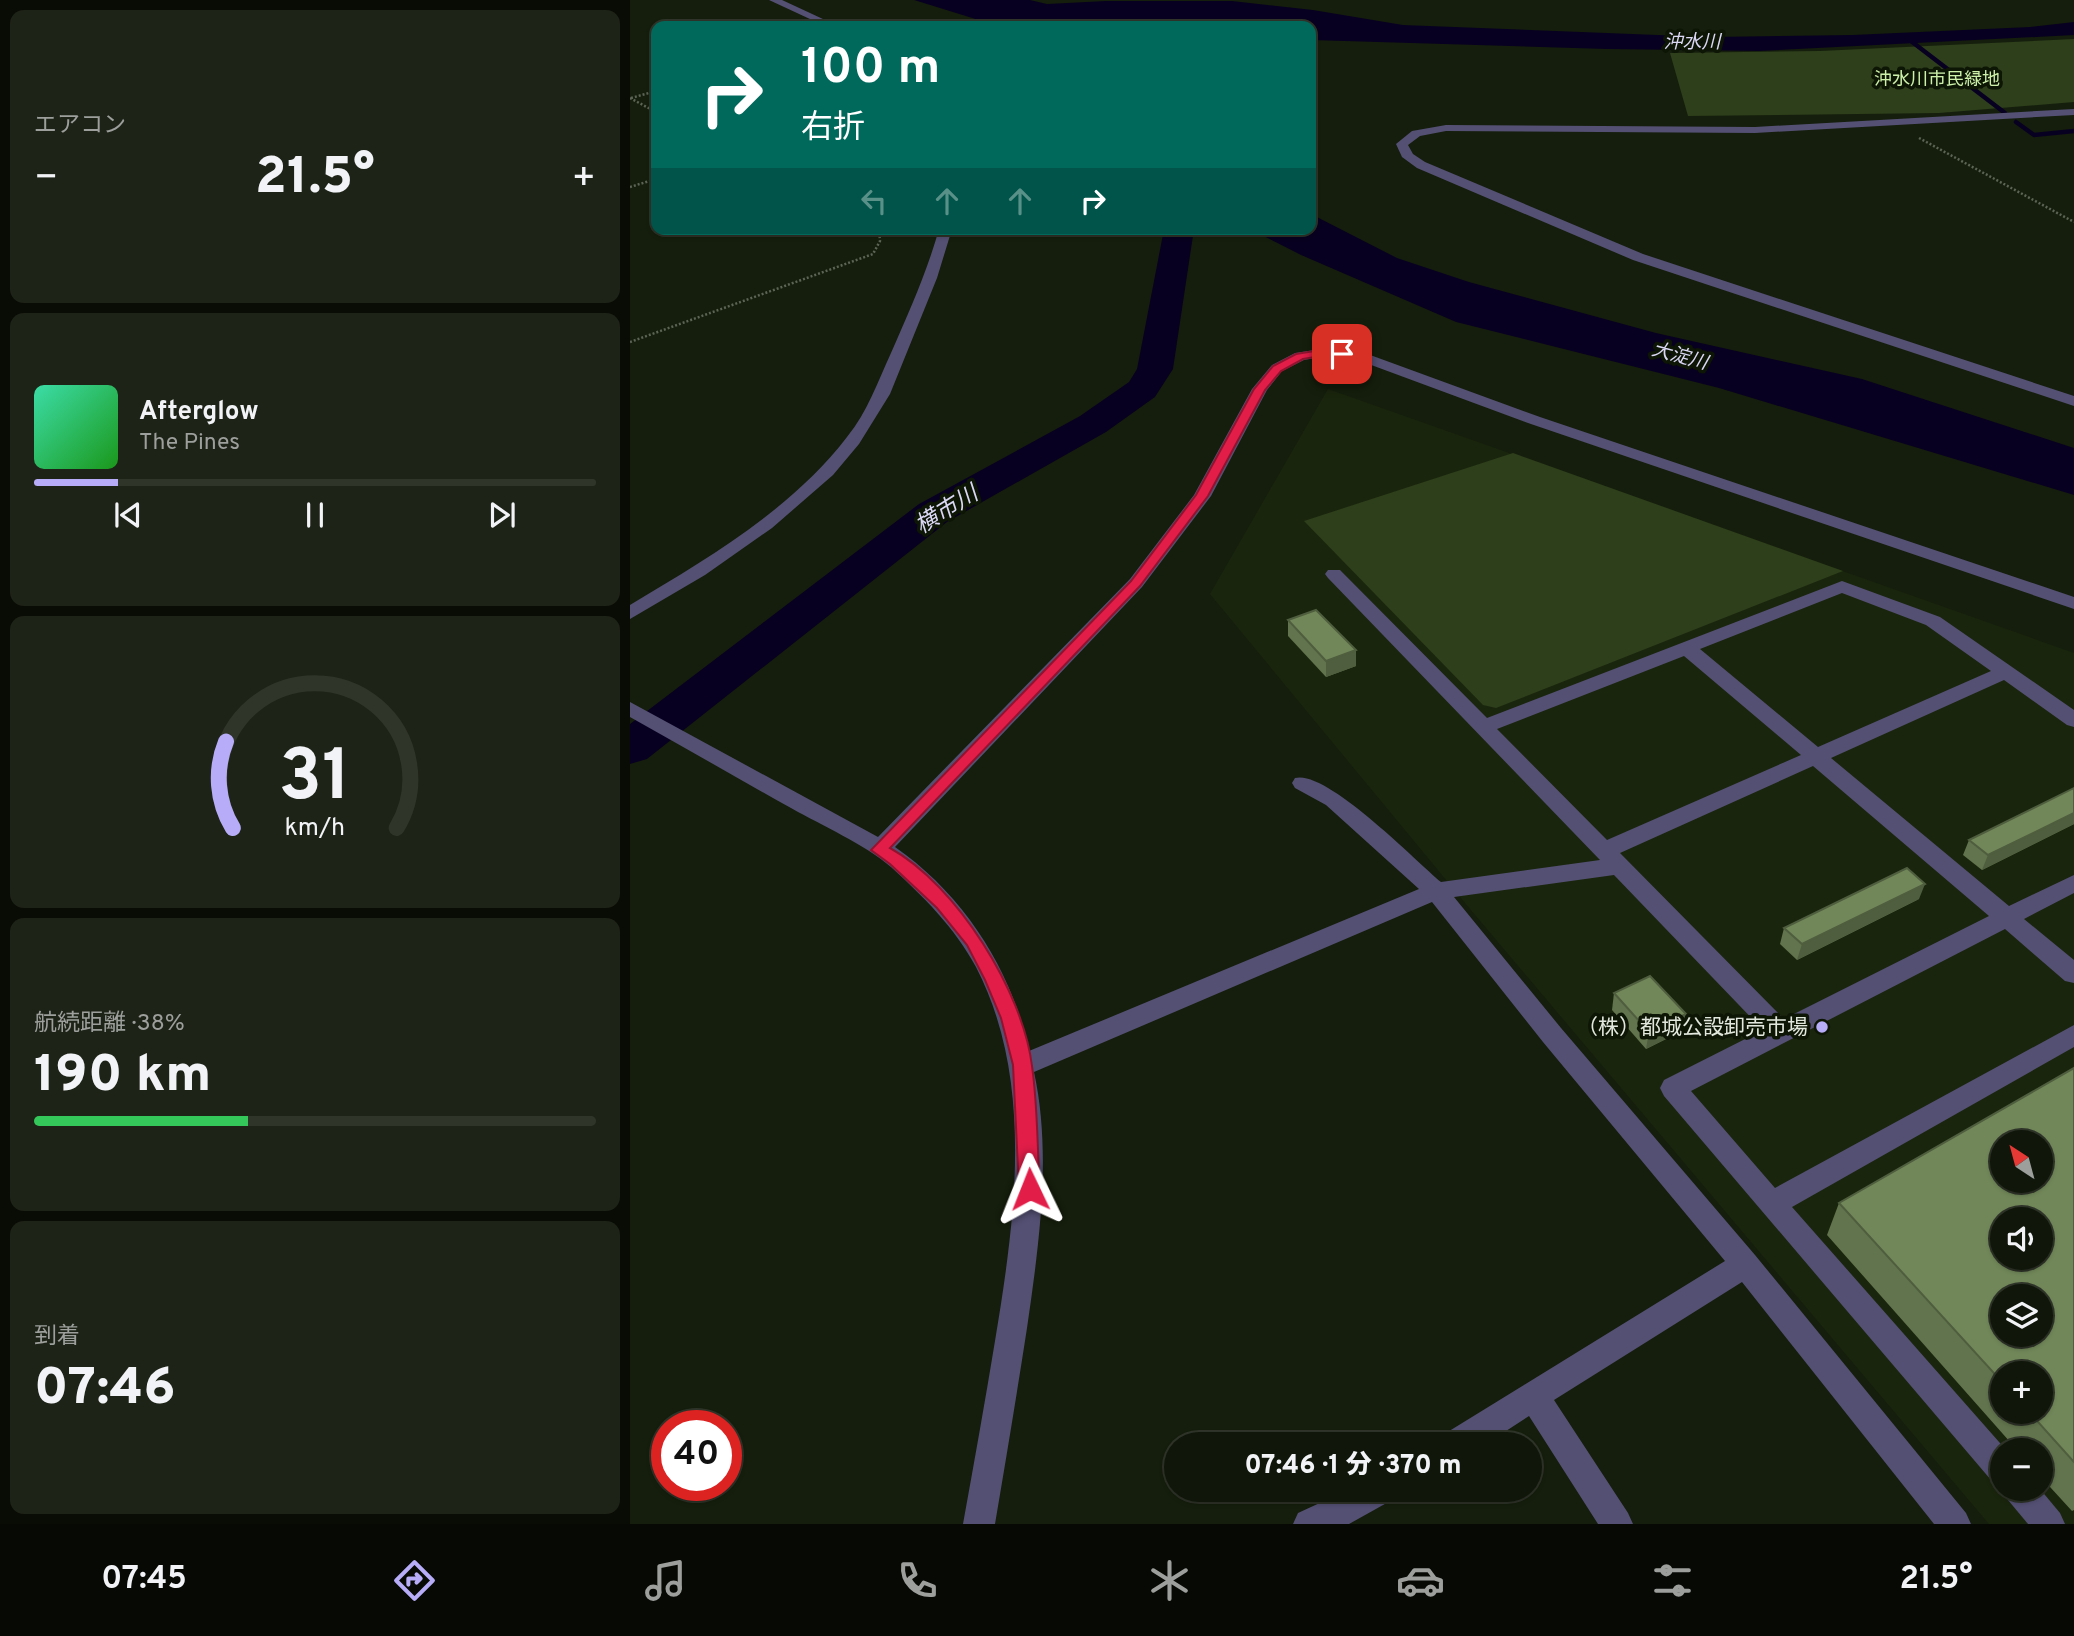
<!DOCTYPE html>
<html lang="ja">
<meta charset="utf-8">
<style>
:root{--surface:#101609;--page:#1e2317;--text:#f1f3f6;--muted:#9c9f9c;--line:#30352a;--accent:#b6acf8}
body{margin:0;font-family:Overpass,"Noto Sans JP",sans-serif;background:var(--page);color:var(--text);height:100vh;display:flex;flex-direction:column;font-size:26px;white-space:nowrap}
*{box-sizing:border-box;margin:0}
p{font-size:23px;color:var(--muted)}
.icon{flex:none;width:38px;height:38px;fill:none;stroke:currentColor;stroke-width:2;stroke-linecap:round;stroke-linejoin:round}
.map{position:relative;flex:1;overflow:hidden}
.panel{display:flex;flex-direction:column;gap:10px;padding:10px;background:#090c05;width:630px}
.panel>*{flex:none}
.banner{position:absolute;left:21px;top:21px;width:665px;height:214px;border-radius:14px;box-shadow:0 2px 5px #0004,0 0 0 2px var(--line);background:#00695c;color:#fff;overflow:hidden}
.needle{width:46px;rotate:324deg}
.fabs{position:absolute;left:1360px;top:1130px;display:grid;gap:14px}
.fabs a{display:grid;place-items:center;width:63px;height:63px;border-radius:50%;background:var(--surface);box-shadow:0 2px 5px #0004,0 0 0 2px var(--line);font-size:35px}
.speed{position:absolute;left:21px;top:1410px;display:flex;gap:14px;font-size:35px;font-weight:700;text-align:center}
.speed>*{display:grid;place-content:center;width:91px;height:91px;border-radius:50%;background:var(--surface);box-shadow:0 2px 5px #0004,0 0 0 2px var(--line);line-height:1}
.speed .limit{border:10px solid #d22;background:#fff;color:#111}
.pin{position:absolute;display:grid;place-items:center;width:60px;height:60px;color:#fff;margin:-30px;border-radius:14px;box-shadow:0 4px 10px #0006}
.me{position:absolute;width:77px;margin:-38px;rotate:358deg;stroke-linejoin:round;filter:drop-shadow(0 0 5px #0008)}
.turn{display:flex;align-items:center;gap:24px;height:147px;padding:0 35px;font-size:32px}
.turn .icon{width:91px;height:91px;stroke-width:2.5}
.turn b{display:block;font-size:49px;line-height:60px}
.lanes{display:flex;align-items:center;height:66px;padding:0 35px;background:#0003;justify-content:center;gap:35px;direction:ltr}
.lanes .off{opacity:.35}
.big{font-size:52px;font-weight:800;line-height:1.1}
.panel .tile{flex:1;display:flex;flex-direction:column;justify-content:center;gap:10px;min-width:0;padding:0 24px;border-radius:14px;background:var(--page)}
.panel .dial{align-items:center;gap:0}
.dial svg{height:182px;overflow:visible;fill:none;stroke:var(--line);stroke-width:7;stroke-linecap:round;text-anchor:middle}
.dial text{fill:var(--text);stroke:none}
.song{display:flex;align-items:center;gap:21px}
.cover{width:84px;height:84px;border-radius:10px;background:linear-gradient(135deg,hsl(160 70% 55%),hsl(120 70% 35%))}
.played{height:7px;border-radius:4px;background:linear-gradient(90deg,var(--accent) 15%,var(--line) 15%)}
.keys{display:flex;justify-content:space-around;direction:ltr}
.heat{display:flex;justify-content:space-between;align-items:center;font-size:38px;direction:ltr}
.charge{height:10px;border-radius:5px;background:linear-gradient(90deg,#34c759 38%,var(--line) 0)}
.trip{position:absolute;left:534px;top:1432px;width:378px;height:70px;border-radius:35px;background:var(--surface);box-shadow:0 2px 5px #0004,0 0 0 2px var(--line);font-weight:800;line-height:70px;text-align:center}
.dock{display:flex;height:112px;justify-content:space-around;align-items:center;background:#060904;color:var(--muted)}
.dock .icon{width:49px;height:49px}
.dock .selected{color:var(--accent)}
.dock b{font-size:32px;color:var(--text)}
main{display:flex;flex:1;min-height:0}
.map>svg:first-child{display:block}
</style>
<main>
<section class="panel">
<div class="tile"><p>エアコン</p>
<div class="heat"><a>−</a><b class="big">21.5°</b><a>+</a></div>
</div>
<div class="tile">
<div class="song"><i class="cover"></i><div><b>Afterglow</b><p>The Pines</p></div></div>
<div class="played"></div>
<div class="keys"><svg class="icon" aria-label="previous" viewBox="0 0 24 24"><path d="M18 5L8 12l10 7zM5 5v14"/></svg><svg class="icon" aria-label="pause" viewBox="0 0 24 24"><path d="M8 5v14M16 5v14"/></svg><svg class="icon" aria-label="next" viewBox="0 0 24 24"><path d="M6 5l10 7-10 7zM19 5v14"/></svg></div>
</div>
<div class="tile dial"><svg viewBox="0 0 100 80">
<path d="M14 69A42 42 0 1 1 86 69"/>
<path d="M14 69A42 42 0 0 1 11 31" stroke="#b6acf8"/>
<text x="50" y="56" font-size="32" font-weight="700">31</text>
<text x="50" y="72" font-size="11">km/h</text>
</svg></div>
<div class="tile"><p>航続距離 · 38%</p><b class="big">190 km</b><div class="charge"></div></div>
<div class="tile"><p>到着</p><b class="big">07:46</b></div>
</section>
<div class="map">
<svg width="1444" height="1524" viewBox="0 0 1444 1524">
<rect width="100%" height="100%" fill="#151e0c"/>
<path fill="#1a250d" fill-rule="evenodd" d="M 698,389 L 1444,653 L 1444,1524 L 1359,1524 L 841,910 L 580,594 ZM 1372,1143 L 1410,1143 L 1410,1181 L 1372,1181 ZM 1372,1220 L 1410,1220 L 1410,1258 L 1372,1258 ZM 1372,1297 L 1410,1297 L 1410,1335 L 1372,1335 ZM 1372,1374 L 1410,1374 L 1410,1412 L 1372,1412 ZM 1372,1451 L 1410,1451 L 1410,1489 L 1372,1489 Z"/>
<g fill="#2e3f1b">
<polygon points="1444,39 1444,102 1309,113 1058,116 1040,53 1190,51"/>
<polygon points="883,453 1213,571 866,708 853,705 674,521"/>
</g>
<g fill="#080020">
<polygon points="284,0 400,0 417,4 476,1 602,1 683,10 773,25 1079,37 1222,35 1400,27 1444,22 1444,35 1129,51 976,49 681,40 681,26 368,26"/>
<polygon points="681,214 767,258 839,282 1026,333 1232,379 1444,448 1444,495 1089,388 826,322 671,255 620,229 681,229"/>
</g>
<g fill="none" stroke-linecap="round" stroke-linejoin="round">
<g stroke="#080020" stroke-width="4.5">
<polyline points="1277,38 1375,113"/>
<polyline points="1386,122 1404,135 1444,131"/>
</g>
<polygon fill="#080020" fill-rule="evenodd" points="534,229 564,229 543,369 525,397 476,432 317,522 17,759 0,764 0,724 289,504 450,416 499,382 507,369"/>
<g stroke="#5c6455" stroke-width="2.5" stroke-dasharray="2 2" stroke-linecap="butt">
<polyline points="0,98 26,112"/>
<polyline points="1,98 26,91"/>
<polyline points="1289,138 1444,222"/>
<polyline points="0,187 26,179"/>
<polyline points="0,342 243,254 250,241 249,229"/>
</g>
<g fill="#545074" fill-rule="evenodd">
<polygon points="139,0 152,0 208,26 195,26"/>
<polygon points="1444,109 1444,115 1125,133 816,131 790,136 778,145 783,154 795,162 1013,254 1444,396 1444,406 1003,260 787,168 772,157 766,144 782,131 816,125 1125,127"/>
<path d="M 309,229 L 322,229 L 307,278 L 260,394 L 229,444 L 203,475 L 142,528 L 75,575 L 0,619 L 0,605 C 78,558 161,510 217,437 C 238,411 247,383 261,353 C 279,312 297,272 309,229 Z"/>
<path d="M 697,348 L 732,352 L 910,417 L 1444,597 L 1444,609 L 898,423 L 725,359 L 697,356 L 674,360 L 652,371 L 637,390 L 581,496 L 512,587 L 265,847 C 334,895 382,970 399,1051 L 789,889 L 696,805 L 665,788 L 662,783 L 665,778 C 696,769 785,860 811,882 L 970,860 L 698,578 L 695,574 L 698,570 L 710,570 L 857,718 L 1212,581 L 1310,617 L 1444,710 L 1444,727 L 1437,725 L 1374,680 L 1201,758 L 1379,906 L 1444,875 L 1444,893 L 1394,919 L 1444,960 L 1444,983 L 1435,981 L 1375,929 L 1061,1091 L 1145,1188 L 1444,1025 L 1444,1047 L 1162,1207 L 1377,1451 L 1372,1451 L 1372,1485 L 1361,1480 L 1034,1096 L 1030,1088 L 1034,1080 L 1133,1030 L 984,875 L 824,897 L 931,1028 L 1125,1255 L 1336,1513 L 1341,1524 L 1304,1524 L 1112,1282 L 924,1400 L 998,1513 L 1003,1524 L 968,1524 L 899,1416 L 856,1444 L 811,1444 L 816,1433 L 1095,1261 L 913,1042 L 802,902 L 404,1072 C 422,1154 409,1245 397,1328 C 387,1393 376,1459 365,1524 L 333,1524 C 344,1463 355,1402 365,1341 C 385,1220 405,1081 346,967 C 325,928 293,896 261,867 C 234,844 193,826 161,808 C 107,778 54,747 0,717 L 0,702 L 248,837 L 500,579 L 564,495 L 622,389 L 642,365 L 665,353 ZM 1212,593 L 1296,625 L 1361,671 L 1188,747 L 1070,649 ZM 1054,656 L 1171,755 L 977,840 L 867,729 ZM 1183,766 L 1359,916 L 1154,1019 L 990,853 Z"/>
<polygon points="720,1489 767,1489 762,1500 719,1524 663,1524 668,1513"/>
<polygon points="1373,1489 1410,1489 1430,1513 1435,1524 1398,1524 1378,1500"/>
</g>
</g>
<g fill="#61744d" fill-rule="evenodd">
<polygon points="658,620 726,666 696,677 658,636"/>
<polygon points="1444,788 1444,824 1352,870 1333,855 1339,840"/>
<polygon points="1289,899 1167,960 1150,944 1154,928"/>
<polygon points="984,993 1052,1031 1016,1049 982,1010"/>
<path d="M 1444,1068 L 1444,1510 L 1442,1511 L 1410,1476 L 1410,1451 L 1388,1451 L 1197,1235 L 1209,1203 ZM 1372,1374 L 1410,1412 L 1372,1412 Z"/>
</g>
<g fill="#4f5e3e">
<polygon points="726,650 726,666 696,677 696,661"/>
<polygon points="1444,813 1444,824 1352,870 1358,855"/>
<polygon points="1295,884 1289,899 1167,960 1172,944"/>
<polygon points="1056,1014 1052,1031 1016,1049 1019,1032"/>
</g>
<g fill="#718759" stroke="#4f5e3e" stroke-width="2" fill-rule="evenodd">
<polygon points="686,610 726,650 696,661 658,620"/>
<polygon points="1444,788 1444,813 1358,855 1339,840"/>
<polygon points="1277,868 1295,884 1172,944 1154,928"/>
<polygon points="1020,976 1056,1014 1019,1032 984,993"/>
<path d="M 1444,1068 L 1444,1462 L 1399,1412 L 1410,1412 L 1410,1374 L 1372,1374 L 1372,1382 L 1209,1203 ZM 1372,1143 L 1410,1143 L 1410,1181 L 1372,1181 ZM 1372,1220 L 1410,1220 L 1410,1258 L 1372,1258 ZM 1372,1297 L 1410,1297 L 1410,1335 L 1372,1335 Z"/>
</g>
<path fill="#e11d48" stroke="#92132f" stroke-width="2" d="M 697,349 L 718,354 L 712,357 L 697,355 L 673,359 L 651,371 L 635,390 L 578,496 L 510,586 L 260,848 C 327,885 393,992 402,1066 C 408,1107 407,1149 410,1189 L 407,1196 L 400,1198 L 392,1196 L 389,1189 L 383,1065 L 371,1018 L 355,980 L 337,945 L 307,908 L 260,864 L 241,850 L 501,581 L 566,495 L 624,389 L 643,366 L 666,354 Z"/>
<circle fill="#b6acf8" stroke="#0d1505" stroke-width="2.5" cx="1192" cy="1027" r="7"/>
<g text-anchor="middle" stroke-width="7" stroke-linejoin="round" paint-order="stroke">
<g font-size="18" fill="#cdf1a9" stroke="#0d1505">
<text x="1307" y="85">沖水川市民緑地</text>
</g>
<g font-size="19" font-style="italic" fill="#dad8f5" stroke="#0d1505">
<text x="1062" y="48">沖水川</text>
<text transform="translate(1050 355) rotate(15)" y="7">大淀川</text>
</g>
<g font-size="21" fill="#e2e8dd" stroke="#0d1505" text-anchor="end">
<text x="1178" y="1034">（株）都城公設卸売市場</text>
</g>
<g font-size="23" font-style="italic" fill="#dad8f5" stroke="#0d1505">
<text transform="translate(316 509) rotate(-32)" y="8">横市川</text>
</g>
</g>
</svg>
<div class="fabs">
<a><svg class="needle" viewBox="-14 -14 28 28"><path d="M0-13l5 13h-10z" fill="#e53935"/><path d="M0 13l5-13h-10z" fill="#9c9f9c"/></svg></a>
<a><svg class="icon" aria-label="sound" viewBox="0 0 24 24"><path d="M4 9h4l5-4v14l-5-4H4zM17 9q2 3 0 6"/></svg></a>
<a><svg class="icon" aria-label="layers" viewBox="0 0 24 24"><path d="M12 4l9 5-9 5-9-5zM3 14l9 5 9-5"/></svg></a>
<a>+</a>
<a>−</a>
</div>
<div class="speed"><div class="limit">40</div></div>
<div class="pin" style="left:712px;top:354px;background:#d93025"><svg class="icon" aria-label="arrive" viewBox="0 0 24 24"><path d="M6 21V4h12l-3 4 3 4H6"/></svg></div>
<svg class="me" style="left:400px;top:1189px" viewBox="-20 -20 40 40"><path d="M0-17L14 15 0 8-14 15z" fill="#e11d48" stroke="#fff" stroke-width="4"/></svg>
<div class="trip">07:46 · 1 分 · 370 m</div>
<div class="banner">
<div class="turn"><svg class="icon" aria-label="right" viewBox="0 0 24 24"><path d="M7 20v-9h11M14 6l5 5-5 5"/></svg><div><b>100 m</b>右折</div></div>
<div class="lanes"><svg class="icon off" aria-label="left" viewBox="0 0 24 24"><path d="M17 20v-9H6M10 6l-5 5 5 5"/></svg><svg class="icon off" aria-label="ahead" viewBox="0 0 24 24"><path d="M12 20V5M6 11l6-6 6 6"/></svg><svg class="icon off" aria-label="ahead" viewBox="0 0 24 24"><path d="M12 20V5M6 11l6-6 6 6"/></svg><svg class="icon" aria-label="right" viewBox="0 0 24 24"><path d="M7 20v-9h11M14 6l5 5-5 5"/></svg></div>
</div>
</div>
</main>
<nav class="dock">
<b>07:45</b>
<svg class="icon selected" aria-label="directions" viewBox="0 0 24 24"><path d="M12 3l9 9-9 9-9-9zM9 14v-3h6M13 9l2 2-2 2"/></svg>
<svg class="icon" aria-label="music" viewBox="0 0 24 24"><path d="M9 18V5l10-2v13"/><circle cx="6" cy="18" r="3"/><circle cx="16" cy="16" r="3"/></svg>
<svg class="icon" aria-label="phone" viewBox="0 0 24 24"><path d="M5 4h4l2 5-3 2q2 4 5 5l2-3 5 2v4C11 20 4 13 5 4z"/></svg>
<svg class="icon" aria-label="climate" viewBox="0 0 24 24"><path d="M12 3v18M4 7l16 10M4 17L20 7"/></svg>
<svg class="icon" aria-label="car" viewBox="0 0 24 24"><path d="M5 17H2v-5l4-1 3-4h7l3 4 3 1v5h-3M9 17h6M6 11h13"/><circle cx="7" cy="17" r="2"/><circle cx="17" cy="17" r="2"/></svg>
<svg class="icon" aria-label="filters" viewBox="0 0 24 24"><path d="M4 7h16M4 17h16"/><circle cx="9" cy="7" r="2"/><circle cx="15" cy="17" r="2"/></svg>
<b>21.5°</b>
</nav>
